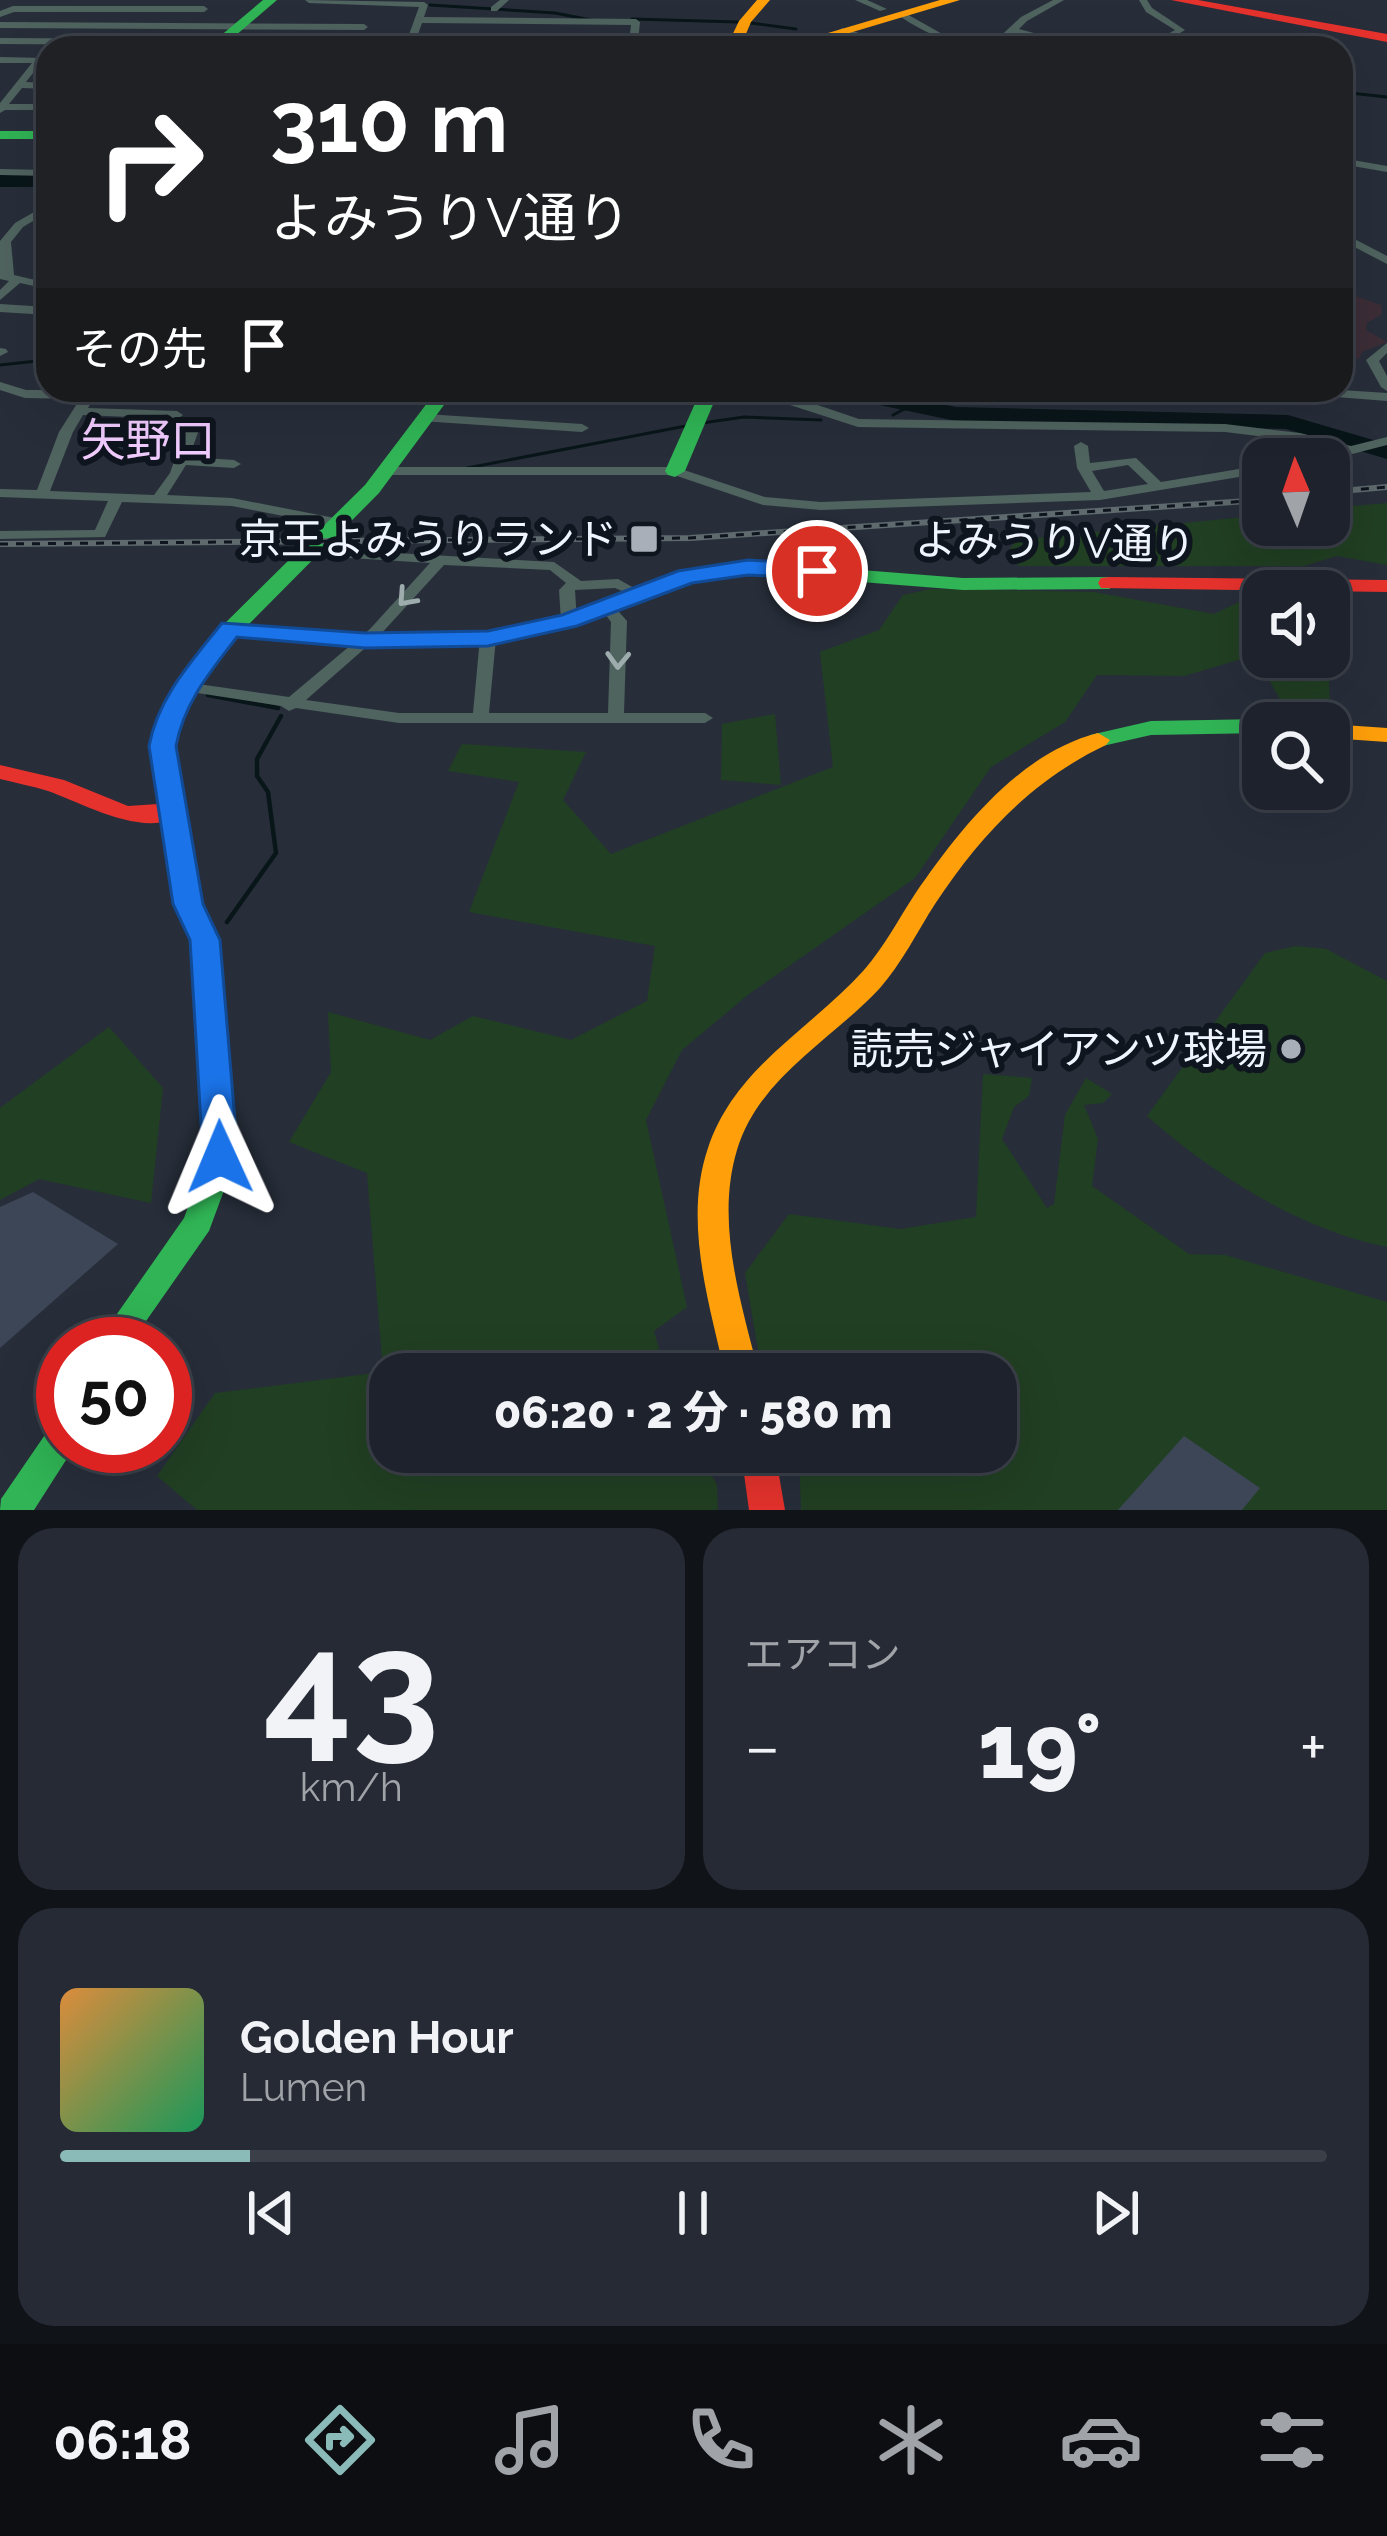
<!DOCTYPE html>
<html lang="ja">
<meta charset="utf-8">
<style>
:root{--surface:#1d222c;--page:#252a34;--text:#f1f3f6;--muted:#a0a4a9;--line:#3b3f48;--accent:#8bbbb9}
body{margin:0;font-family:Raleway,"Noto Sans JP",sans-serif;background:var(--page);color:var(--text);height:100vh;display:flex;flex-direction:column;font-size:45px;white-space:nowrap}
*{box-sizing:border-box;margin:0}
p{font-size:39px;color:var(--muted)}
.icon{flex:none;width:66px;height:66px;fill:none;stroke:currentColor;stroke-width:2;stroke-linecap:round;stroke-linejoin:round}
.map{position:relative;height:1510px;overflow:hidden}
.panel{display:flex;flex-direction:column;gap:18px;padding:18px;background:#101318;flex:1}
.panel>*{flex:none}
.banner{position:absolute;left:36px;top:36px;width:1317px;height:366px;border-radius:36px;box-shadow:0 12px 48px #0002,0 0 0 3px var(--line);background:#202124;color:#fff;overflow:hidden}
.needle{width:78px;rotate:358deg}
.controls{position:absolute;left:1242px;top:438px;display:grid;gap:24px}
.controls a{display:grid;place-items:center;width:108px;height:108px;border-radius:24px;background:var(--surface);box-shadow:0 12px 48px #0002,0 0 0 3px var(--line);font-size:60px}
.speed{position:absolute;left:36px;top:1317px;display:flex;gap:24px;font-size:60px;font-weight:700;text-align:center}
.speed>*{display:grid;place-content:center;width:156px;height:156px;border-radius:50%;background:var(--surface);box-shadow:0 12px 48px #0002,0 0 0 3px var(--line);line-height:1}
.speed .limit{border:18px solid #d22;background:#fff;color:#111}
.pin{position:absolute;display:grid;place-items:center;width:102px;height:102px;color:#fff;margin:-51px;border:6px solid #fff;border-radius:50%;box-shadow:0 3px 12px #0007}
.me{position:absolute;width:132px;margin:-66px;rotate:359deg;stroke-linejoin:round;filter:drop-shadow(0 0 9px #0008)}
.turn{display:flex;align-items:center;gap:42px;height:252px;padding:0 36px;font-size:54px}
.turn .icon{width:156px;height:156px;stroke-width:2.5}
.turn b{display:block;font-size:84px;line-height:102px}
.then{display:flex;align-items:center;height:114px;padding:0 36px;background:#0003;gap:24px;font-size:45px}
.big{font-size:90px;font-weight:800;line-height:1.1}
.panel .tile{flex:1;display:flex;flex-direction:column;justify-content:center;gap:18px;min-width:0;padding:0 42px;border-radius:36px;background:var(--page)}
.panel .dial{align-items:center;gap:0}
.dial b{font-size:156px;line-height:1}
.song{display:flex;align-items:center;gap:36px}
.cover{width:144px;height:144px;border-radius:18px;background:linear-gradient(135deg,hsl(30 70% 55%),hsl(150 70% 35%))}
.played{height:12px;border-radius:6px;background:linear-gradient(90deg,var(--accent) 15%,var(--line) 15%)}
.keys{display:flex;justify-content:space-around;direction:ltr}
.heat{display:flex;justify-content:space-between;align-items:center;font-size:66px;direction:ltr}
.panel .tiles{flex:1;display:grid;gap:18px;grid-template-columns:1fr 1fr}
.tile:last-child{grid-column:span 2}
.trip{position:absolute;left:369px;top:1353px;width:648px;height:120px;border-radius:36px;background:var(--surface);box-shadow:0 12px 48px #0002,0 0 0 3px var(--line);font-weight:800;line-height:120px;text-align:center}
.menu{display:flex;height:192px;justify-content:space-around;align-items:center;background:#0c0e12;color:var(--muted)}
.menu .icon{width:84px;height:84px}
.menu .selected{color:var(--accent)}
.menu b{font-size:54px;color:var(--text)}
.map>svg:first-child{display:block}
</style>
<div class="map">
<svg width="1387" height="1510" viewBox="0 0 1387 1510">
<rect width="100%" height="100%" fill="#272e3a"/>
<polygon fill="#3c2d37" points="1341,291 1381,305 1382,314 1367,323 1366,330 1387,342 1362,352 1359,359 1341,352"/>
<g fill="#213f23">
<polygon points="1387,503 1387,565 1337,556 1304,566 1019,566 1007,552 1017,540 1263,515 1263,525 1329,525 1329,508"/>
<polygon points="931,589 1094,592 1214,614 1239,602 1263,607 1263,657 1328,657 1330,708 1282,703 1255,655 1184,676 1097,675 1065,722 991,767 915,878 749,994 682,1050 646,1120 687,1307 654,1331 666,1374 390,1374 390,1452 695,1452 717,1484 718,1510 197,1510 157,1476 215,1393 383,1372 367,1173 289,1142 331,1072 328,1012 430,1040 473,1016 571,1040 647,1001 655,946 469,912 519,782 448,771 462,744 586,752 563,800 611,854 833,767 820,652 879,630 903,595"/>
<polygon points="775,714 781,785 721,780 722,724"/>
<path d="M 1296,946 L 1326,949 L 1387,981 L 1387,1247 C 1301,1230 1212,1174 1147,1116 L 1265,953 Z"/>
<polygon points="109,1027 163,1088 151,1203 39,1179 0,1200 0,1108"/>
<polygon points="983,1074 1032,1078 1029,1096 1014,1107 1002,1139 1047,1208 1054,1204 1065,1115 1086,1078 1112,1094 1103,1103 1084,1105 1098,1139 1092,1186 1189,1254 1225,1255 1387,1302 1387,1510 801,1510 799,1452 996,1452 996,1374 762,1374 745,1273 789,1214 900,1229 976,1217"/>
</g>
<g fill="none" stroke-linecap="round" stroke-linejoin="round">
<g stroke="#091619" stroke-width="3">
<polyline points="430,5 555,13 591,20"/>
<polyline points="632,19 738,22"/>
<polyline points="751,23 796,29"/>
<polyline points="850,38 887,48"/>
<polyline points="1341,92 1387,97"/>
<polyline points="0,365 37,361 48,342"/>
<polyline points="893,415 908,407"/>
<polyline points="702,423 744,417 821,420"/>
<polyline points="467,468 691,425"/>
</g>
<g stroke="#091619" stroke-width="4.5">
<polyline points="208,695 278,708"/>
<polyline points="227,922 276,853 268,792 257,776 257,759 281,716"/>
</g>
<g fill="#091619" fill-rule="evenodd">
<rect x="0" y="175" width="48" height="12"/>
<polygon points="829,390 874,390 956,407 1288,415 1387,444 1387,459 1286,429 956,421 841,397"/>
</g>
</g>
<g fill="#3d4656">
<polygon points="33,1192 118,1244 0,1348 0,1207"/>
<polygon points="1184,1436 1260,1488 1242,1510 1118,1510"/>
</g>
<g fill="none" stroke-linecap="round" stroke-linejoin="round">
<g fill="#4f635f" fill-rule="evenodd">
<path d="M 305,0 L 424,2 L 428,5 L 424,17 L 636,19 L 640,22 L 638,42 L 733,42 L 738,45 L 733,48 L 414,46 L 404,48 L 405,46 L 218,45 L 213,42 L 218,39 L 407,40 L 419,7 L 309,3 ZM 422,23 L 631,25 L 629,42 L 416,40 Z"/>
<polygon points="500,0 509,0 497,11 491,11 491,7"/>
<polygon points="855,0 867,0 887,9 880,11"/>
<path d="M 1053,0 L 1064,0 L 1027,21 L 1019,29 L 1090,48 L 1074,48 L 1014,33 L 998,48 C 961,48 928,36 898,15 L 905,13 L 944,35 L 992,44 L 1021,17 Z"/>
<polygon points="1139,0 1147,0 1152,8 1185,30 1155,48 1143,48 1175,30 1146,12"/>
<polygon points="13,6 204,6 208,9 204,12 14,12 0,17 0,11"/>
<polygon points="0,22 364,24 368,27 364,30 0,28"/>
<polygon points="842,28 903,46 905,48 890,48 839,33 838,31"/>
<polygon points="0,38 165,39 170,42 165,45 0,44"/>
<polygon points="0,57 44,58 43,62 48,62 48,68 37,68 26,82 48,83 48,89 22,88 9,104 48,104 48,110 5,110 0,113 0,103 32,63 0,63"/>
<polygon points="1341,158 1387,166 1387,172 1341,164"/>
<polygon points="0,169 48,170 48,176 0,175"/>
<polygon points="48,204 48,212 23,227 11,242 14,275 48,283 48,289 20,283 0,300 0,290 9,281 0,279 0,241 15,223"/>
<polygon points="1341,232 1387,256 1387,264 1341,240"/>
<polygon points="0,304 48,307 48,315 0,312"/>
<polygon points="1387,343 1387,353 1379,361 1387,376 1387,391 1381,387 1366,360"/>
<polygon points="0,348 6,349 8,352 0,356"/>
<polygon points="0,382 26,390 98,390 88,408 177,411 183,415 177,419 83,415 73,432 50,491 154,495 170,473 185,430 192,426 199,430 189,457 234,460 241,464 234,468 186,465 167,495 232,498 340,519 347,523 340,527 232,506 122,502 105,537 0,539 0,531 95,530 108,501 0,497 0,489 37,490 59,432 80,399 25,398 0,390"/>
<polygon points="774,390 787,390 794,397 859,419 1225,424 1300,433 1351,446 1387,437 1387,445 1329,460 1310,459 1335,450 1299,441 1225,432 858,427 784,403"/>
<polygon points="1292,390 1341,390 1387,393 1387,401 1298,394"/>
<polygon points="426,414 582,424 589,428 582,432 421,421 421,415"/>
<path d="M 1081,442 L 1088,446 L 1090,463 L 1136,458 L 1161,482 L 1263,465 L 1263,473 L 1100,500 L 821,510 L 763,505 L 674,475 L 387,475 L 380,471 L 387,467 L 675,467 L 765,497 L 821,502 L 1091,492 L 1077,468 L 1074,446 ZM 1128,465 L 1148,484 L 1104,491 L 1092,471 Z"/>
<polygon points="308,548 554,562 581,581 618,579 645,594 638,598 615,588 575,590 577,621 569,626 561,621 559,590 566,583 550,570 444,565 380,635 306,700 399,713 473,713 480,638 488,633 496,638 489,713 608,713 611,622 600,607 607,603 612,604 627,621 624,713 705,713 713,718 705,723 399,723 296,708 289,711 281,706 178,690 176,687 178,684 184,682 289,697 370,629 430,563 303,555 301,552"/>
</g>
<g fill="#30b455" fill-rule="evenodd">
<polygon points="263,0 277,0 221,48 206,48"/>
<rect x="0" y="131" width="48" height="8"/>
<polygon points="437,390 455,390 379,493 249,624 365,634 488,631 563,616 679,572 747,561 963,578 1109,577 1120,583 1109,589 963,590 747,573 692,583 577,626 488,645 365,648 237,636 195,688 178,724 175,758 201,904 218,940 237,1128 233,1166 209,1231 130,1344 96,1344 184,1218 203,1166 207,1128 192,940 175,904 151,758 154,724 173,687 207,641 365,485"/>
<polygon points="701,390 719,390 685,471 675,477 668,475 665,471"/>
<polygon points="1263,719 1273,723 1263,723 1263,733 1151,735 1098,747 1086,740 1090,735 1151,721"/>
<polygon points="63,1421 63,1446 75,1446 34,1510 0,1510 1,1499 51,1426"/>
</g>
<g fill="#ff9f0a" fill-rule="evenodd">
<polygon points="757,0 770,0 751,22 740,48 726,48 739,21"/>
<polygon points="940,0 960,0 799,48 777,48"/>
<polygon points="1329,724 1387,728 1387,742 1329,738"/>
<path d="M 1098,733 L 1110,740 L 1106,745 C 1032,780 980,836 935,904 C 917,932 902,963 880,988 C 832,1040 759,1077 737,1150 C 715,1223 741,1302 759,1374 L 725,1374 C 709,1302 683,1221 708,1148 C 735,1067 810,1030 864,970 C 884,947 898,920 915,894 C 959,830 1019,753 1098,733 Z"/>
</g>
<g fill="#e5322d" fill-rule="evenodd">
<polygon points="1171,0 1198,0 1387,34 1387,42"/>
<polygon points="1109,577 1387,580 1387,592 1101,588 1098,583 1101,578"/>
<path d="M 0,765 L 64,780 L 128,806 L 173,803 L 185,811 C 151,843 83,803 48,791 C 32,786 16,783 0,779 Z"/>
<polygon points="741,1452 775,1452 785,1510 749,1510"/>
</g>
<g stroke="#5e6a6d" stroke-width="6">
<g id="rail">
<polyline points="1329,492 1387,487"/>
<polyline points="0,544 690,538 1263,500"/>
</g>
</g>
<use href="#rail" stroke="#0f151e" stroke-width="3" stroke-dasharray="8" stroke-linecap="butt"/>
</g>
<defs><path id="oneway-chevron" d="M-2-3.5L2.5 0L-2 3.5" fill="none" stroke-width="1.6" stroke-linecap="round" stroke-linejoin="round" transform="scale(3)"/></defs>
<g stroke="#9facae">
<use href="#oneway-chevron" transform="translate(406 598) rotate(132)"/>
<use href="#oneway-chevron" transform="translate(618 660) rotate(92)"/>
</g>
<path fill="#1a73e8" stroke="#114b97" stroke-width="3" d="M 748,560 L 817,564 L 829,571 L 817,578 L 748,575 L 692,583 L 577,626 L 488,646 L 365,648 L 237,637 C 211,671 184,702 176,746 L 203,904 L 220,940 L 238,1157 L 233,1167 L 220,1170 L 208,1167 L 203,1157 L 190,940 L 173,904 L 149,746 C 158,697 192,661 222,623 L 365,633 L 488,631 L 562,615 L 678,571 Z"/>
<g fill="#a9afb9" stroke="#0f151e" stroke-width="4.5">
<rect x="629" y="524" width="30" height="30" rx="6"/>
<circle cx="1291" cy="1049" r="12"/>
</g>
<g text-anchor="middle" stroke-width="12" stroke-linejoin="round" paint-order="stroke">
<g font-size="42" fill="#eff4fd" stroke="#0f151e" text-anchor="end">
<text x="617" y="554">京王よみうりランド</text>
<text x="1267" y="1064">読売ジャイアンツ球場</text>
</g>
<g font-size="42" fill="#eff4fd" stroke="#0f151e">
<text transform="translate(1055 542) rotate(1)" y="15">よみうりV通り</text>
</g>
<g font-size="45" fill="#f0cbfe" stroke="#0f151e">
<text x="148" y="456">矢野口</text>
</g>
</g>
</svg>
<div class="controls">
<a><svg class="needle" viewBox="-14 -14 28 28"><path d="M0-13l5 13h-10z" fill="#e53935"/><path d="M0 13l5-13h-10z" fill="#a0a4a9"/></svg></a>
<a><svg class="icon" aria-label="sound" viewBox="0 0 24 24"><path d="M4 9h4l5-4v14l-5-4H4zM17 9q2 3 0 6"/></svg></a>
<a><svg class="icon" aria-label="search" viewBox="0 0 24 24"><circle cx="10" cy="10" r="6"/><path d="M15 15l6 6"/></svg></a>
</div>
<div class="speed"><div class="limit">50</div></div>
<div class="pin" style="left:817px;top:571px;background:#d93025"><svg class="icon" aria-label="arrive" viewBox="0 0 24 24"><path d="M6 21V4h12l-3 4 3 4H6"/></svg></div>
<svg class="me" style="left:220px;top:1157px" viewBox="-20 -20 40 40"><path d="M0-17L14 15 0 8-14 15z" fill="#1a73e8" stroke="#fff" stroke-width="4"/></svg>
<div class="trip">06:20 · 2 分 · 580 m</div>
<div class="banner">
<div class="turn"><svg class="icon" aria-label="right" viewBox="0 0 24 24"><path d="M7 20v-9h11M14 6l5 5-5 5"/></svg><div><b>310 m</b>よみうりV通り</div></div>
<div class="then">その先<svg class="icon" aria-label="arrive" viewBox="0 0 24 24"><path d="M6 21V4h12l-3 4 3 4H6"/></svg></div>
</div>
</div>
<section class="panel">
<div class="tiles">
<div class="tile dial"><b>43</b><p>km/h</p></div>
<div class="tile"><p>エアコン</p>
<div class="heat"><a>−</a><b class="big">19°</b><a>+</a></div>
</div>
<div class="tile">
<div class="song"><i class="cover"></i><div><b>Golden Hour</b><p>Lumen</p></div></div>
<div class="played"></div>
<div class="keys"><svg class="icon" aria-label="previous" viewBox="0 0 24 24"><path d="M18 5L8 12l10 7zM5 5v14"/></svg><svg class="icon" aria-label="pause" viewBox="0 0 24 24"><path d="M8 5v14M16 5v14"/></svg><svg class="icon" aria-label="next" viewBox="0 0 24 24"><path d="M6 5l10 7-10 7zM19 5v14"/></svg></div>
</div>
</div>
</section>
<nav class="menu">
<b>06:18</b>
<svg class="icon selected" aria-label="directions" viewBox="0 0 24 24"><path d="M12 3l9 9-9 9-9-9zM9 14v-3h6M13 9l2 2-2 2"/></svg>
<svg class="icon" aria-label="music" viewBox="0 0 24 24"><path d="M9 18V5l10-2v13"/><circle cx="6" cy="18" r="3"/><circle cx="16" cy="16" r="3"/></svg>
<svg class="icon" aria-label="phone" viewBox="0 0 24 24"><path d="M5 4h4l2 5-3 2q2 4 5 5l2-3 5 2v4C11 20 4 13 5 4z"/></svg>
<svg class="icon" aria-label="climate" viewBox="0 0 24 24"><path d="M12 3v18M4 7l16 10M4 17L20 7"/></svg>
<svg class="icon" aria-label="car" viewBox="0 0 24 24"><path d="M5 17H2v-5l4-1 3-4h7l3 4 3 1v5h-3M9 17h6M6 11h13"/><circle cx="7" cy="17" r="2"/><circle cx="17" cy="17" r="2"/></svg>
<svg class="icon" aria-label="filters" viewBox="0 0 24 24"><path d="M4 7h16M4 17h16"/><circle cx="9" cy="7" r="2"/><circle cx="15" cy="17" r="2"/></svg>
</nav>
